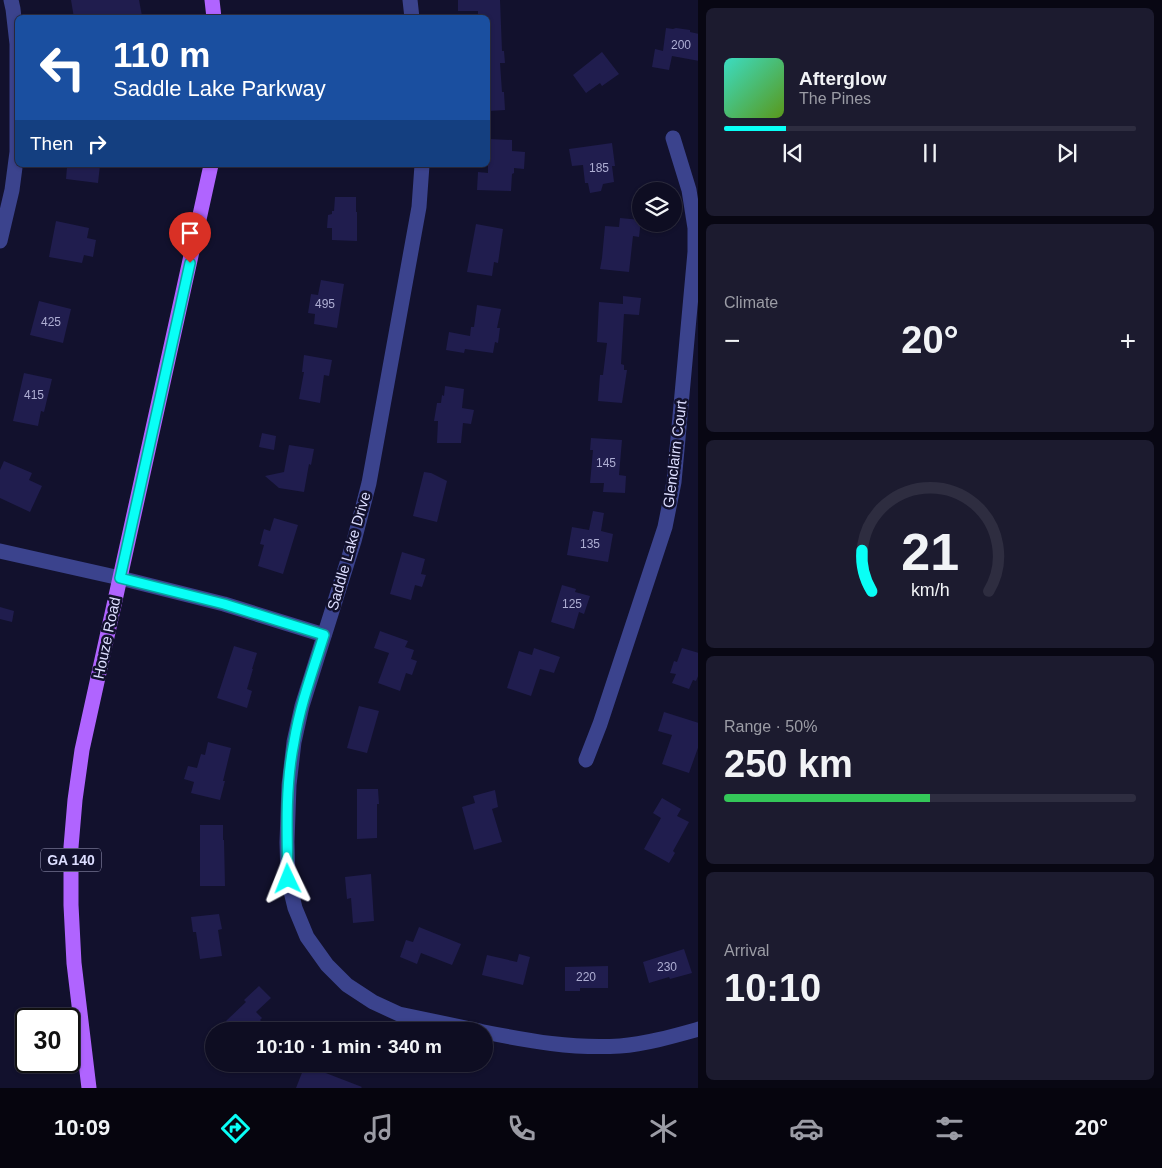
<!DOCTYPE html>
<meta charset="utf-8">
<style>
:root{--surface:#0e0d22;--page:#1c1b2f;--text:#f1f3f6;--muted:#9b9ca5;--line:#2e2d40;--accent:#09fff6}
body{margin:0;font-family:Helvetica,sans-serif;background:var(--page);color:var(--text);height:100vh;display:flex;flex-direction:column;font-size:19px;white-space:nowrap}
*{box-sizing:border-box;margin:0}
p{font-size:16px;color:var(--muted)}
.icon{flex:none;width:28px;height:28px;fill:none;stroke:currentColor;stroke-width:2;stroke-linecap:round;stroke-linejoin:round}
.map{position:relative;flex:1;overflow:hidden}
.drawer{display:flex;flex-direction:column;gap:8px;padding:8px;background:#080713;width:464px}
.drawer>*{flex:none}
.banner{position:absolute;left:15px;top:15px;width:475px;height:152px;border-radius:8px;box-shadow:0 1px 4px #0004,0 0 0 1px var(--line);background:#1a4fa0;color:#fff;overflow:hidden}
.controls{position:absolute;left:632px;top:182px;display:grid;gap:10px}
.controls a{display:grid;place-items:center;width:50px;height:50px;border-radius:50%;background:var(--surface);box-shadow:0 1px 4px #0004,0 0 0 1px var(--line);font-size:25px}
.speed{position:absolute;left:15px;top:1008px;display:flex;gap:10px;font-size:25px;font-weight:700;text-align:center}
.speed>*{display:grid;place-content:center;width:65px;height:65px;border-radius:50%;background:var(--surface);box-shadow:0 1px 4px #0004,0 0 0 1px var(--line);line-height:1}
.speed .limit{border:2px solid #111;border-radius:8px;background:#fff;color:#111}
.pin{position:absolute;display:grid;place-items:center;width:42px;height:42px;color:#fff;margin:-51px -21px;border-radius:50% 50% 50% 0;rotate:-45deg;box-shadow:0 0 5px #0007}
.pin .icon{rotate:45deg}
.me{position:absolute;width:55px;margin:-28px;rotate:358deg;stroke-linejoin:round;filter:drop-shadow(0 0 4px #0008)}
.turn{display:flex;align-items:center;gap:18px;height:105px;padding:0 15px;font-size:22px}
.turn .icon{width:65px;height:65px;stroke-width:2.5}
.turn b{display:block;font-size:35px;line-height:42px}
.then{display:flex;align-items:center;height:48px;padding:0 15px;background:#0003;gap:10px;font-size:19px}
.big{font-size:38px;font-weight:800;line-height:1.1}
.drawer .card{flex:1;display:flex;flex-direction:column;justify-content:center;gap:8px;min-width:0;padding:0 18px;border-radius:8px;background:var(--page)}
.drawer .dial{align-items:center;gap:0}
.dial svg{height:130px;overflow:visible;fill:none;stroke:var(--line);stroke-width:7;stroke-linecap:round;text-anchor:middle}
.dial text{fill:var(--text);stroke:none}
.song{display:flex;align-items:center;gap:15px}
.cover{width:60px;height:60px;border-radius:8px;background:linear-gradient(135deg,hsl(170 70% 55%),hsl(90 70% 35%))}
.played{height:5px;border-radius:2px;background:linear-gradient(90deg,var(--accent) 15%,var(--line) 15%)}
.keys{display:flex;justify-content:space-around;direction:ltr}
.heat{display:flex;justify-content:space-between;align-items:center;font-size:28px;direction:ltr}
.charge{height:8px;border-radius:4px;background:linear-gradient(90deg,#34c759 50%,var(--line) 0)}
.trip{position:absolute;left:205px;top:1022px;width:288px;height:50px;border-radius:25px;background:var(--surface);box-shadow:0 1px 4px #0004,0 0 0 1px var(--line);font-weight:800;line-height:50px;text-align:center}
.tabs{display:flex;height:80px;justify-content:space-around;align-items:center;background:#06050e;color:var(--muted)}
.tabs .icon{width:35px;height:35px}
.tabs .current{color:var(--accent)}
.tabs b{font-size:22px;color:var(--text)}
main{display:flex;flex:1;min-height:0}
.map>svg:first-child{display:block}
</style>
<main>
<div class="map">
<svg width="699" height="1088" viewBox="0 0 699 1088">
<rect width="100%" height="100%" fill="#12112d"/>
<g fill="#201d4e">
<polygon points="71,0 139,0 142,16 135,18 74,18"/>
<polygon points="458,0 500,0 502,51 504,51 505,63 500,63 502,92 504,92 505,110 488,111 488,18 478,18 478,11 458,11"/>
<polygon points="666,28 673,29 676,28 690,30 690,32 699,34 699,61 672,56 669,70 652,67 655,49 663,51"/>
<polygon points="602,52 619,74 602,86 600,83 586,93 573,75"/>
<polygon points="488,139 512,140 512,151 525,152 524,169 514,168 514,173 512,174 511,191 477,190 478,172 488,173"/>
<polygon points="612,143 615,166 612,166 614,182 603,184 601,191 590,193 588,183 585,183 583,165 572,166 569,149"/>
<polygon points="72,165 100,165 98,183 66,179 67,167 72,168"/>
<polygon points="335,197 356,197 356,212 357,212 357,241 332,240 332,228 327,228 328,215 332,214 332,211 334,211"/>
<polygon points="620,218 641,220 639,237 633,236 629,272 600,269 602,258 605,226 619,227"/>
<polygon points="56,221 89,228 87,238 96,240 93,257 84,255 82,263 49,257"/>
<polygon points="476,224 503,229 498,263 494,262 492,276 467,272"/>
<polygon points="321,280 344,284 337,328 314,324 315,314 308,313 311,294 318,295"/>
<polygon points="623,296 641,298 639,315 624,314 621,364 624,365 624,370 627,370 622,403 598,401 600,375 603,375 607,343 597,342 599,302 623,304"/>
<polygon points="39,301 71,309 63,343 30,335"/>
<polygon points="477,305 501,309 497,328 500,328 498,343 495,342 493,353 465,349 464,353 446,350 449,332 470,336 471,327 474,327"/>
<polygon points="304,355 332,360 329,376 324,375 320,403 299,399 304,372 302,372"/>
<polygon points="24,373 52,379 44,412 41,411 38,426 13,421"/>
<polygon points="445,386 464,389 462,408 474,410 471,424 463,423 461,443 437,443 438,421 434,421 437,403 441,403 442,395 444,396"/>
<polygon points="262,433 276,436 274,450 259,447"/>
<polygon points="591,438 622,440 619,475 626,476 625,493 603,492 604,483 590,483 593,450 590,450"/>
<polygon points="289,445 314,449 311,465 309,464 304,492 279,488 265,476 284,472"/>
<polygon points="4,461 32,473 29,480 42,486 30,512 0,498 0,470"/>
<polygon points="424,472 431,473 447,481 437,522 413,516"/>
<polygon points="593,511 604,513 601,531 613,534 608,562 567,555 572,527 589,530"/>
<polygon points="274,518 298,525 283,574 258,566 264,545 260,544 264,529 270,531"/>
<polygon points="402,552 425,559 421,574 426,575 422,587 415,585 411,600 390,594"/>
<polygon points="562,585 576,589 575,592 590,596 584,614 579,612 574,629 551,622"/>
<polygon points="0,607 14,611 12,622 0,619"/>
<polygon points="380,631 408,641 405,647 414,650 411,659 417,661 412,675 406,673 400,691 378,683 389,653 374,648"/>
<polygon points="234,646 257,653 252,669 253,669 247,689 252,691 247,708 217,698"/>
<polygon points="534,648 560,657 554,673 540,669 531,696 507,688 519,651 532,655"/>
<polygon points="682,648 699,653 699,674 696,681 693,680 689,689 672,683 676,674 670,673 674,661 677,662"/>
<polygon points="359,706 379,711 367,753 347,748"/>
<polygon points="664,712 699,723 699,745 689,773 662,764 672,735 658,731"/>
<polygon points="208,742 231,748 223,781 225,781 220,800 191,793 194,782 184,779 188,766 197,768 201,754 205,755"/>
<polygon points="357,789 378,789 379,804 377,804 377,838 357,839"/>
<polygon points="495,790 498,807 492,809 502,842 474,850 462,807 475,803 473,796"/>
<polygon points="662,798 681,809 677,816 689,822 673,851 675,853 669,863 644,849 661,818 653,813"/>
<polygon points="200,825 223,825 223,840 224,840 225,886 200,886"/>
<polygon points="371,874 374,921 353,923 351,898 347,899 345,877"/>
<polygon points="219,914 222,929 218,930 222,956 200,959 196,932 193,932 191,917"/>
<polygon points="419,927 461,944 452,965 421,953 417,964 400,957 406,940 413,942"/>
<polygon points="684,949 692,973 670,979 669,977 649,983 643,962"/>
<polygon points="519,954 530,957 523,985 482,975 487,955 517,962"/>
<polygon points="608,966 608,988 580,988 580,991 565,991 565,967"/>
<polygon points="259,986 271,998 256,1012 262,1018 260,1020 271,1031 237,1031 226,1021 246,1002 244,1000"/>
<polygon points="305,1065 362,1087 361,1088 296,1088"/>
</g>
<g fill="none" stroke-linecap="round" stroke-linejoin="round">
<g stroke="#3b438d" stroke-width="15">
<polyline points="410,0 412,18"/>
<polyline points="422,165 419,207 369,483 354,541 302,706 294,742 289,785 287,842 288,879 295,908 307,937 327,965 347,985 373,1002 399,1014 480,1031"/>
<polyline points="0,241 12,190 17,152 17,44 13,9 11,0"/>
<polyline points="0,551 120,578 224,604 324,635"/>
<polyline points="586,760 600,724 665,527 674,482 695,252 695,228 689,190 673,138"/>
<path d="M 484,1032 C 530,1041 572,1049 620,1046 C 646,1044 674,1036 699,1029"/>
</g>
<g stroke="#b064ff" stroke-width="15">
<polyline points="212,0 214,18"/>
<polyline points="89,1088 74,963 71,905 71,847 75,800 82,750 211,165"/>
</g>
</g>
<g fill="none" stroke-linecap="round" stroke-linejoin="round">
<g stroke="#06a6a0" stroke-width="12">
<path id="route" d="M 190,263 L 120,578 L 224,604 L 324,635 C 313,670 300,705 294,742 C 285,786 287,834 288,879"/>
</g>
<use href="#route" stroke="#09fff6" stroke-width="9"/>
</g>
<g text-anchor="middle" stroke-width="5" stroke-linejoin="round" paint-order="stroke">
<g font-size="12" fill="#aeaed3">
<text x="681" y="49">200</text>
<text x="599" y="172">185</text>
<text x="325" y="308">495</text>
<text x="51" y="326">425</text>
<text x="34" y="399">415</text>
<text x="606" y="467">145</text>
<text x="590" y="548">135</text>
<text x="572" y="608">125</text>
<text x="667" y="971">230</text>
<text x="586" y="981">220</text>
</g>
<rect fill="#12112d" stroke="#a0a0c0" stroke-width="1" x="41" y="848.5" width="60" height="23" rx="4"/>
<g font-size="14" font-weight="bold" fill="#dddeff">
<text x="71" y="865">GA 140</text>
</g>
<g font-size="15" fill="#dddeff" stroke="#12112d">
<text transform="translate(675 454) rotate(-83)" y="5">Glenclairn Court</text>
<text transform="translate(349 551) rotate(-74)" y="5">Saddle Lake Drive</text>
<text transform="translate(107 638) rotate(-78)" y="5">Houze Road</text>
</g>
</g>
</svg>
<div class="controls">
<a><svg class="icon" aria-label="layers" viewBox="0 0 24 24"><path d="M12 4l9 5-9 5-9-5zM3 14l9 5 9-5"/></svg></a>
</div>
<div class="speed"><div class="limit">30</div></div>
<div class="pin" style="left:190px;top:263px;background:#d93025"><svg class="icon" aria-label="arrive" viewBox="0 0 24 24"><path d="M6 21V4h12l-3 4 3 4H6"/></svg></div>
<svg class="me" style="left:288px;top:879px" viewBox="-20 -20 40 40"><path d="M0-17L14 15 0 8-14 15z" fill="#09fff6" stroke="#fff" stroke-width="4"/></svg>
<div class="trip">10:10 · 1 min · 340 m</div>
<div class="banner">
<div class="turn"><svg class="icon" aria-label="left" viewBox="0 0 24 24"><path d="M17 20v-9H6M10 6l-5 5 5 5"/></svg><div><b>110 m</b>Saddle Lake Parkway</div></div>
<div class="then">Then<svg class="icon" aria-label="right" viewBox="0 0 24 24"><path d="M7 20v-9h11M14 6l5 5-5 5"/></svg></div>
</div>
</div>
<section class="drawer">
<div class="card">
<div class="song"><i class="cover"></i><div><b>Afterglow</b><p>The Pines</p></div></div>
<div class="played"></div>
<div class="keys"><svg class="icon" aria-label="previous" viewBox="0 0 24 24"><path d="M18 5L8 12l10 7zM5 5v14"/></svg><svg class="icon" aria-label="pause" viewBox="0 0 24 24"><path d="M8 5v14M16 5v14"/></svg><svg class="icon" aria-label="next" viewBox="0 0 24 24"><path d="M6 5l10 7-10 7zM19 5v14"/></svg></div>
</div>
<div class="card"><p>Climate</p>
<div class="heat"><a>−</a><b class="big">20°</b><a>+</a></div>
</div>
<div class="card dial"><svg viewBox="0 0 100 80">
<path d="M14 69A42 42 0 1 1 86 69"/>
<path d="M14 69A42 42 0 0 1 8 44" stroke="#09fff6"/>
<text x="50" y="56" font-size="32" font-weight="700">21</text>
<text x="50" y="72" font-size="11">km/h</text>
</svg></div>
<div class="card"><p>Range · 50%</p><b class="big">250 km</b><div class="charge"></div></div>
<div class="card"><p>Arrival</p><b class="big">10:10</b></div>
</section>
</main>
<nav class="tabs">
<b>10:09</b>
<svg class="icon current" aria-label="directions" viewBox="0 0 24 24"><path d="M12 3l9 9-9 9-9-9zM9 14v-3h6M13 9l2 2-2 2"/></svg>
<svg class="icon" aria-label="music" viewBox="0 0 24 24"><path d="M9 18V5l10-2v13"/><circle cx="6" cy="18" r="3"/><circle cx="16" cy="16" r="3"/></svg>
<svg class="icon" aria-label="phone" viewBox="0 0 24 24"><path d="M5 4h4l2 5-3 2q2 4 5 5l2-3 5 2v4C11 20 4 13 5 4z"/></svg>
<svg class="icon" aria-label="climate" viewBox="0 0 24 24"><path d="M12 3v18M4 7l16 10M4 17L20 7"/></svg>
<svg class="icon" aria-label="car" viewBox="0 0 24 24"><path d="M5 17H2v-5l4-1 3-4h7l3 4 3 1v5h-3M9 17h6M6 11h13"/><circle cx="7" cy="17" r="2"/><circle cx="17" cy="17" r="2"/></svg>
<svg class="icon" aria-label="filters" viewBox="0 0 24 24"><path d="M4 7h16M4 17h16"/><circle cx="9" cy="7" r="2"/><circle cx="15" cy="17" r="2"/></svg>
<b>20°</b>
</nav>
